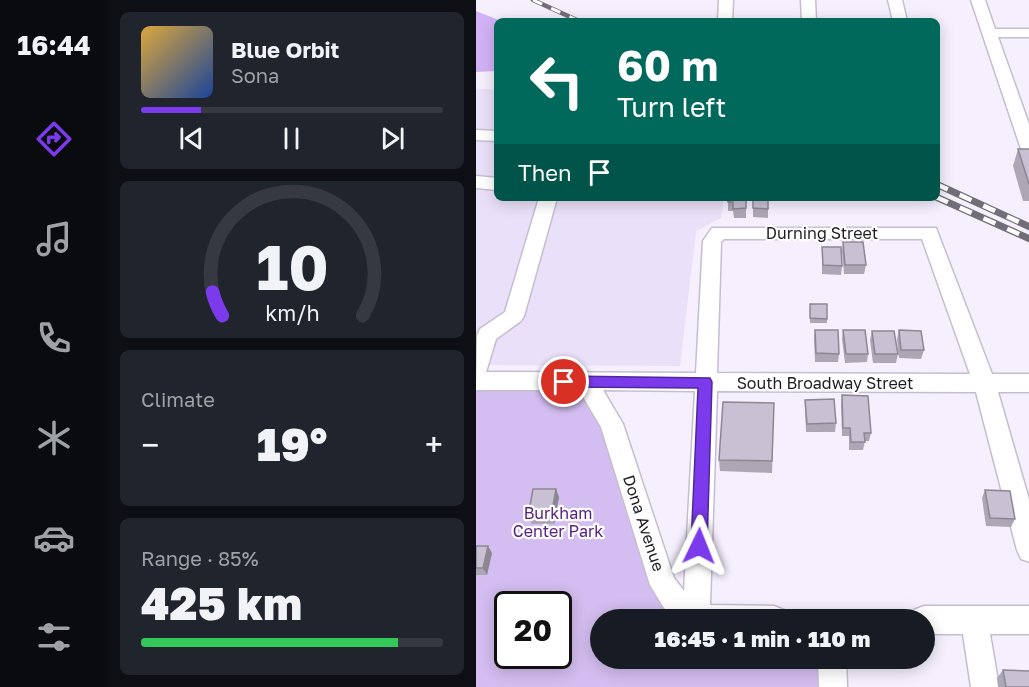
<!DOCTYPE html>
<meta charset="utf-8">
<style>
:root{--surface:#171b24;--page:#20242c;--text:#f1f3f6;--muted:#9ea1a6;--line:#363941;--accent:#7c3aed}
body{margin:0;font-family:"Golos Text",sans-serif;background:var(--page);color:var(--text);height:100vh;display:flex;flex-direction:column;font-size:22px;white-space:nowrap}
*{box-sizing:border-box;margin:0}
p{font-size:20px;color:var(--muted)}
.icon{flex:none;width:33px;height:33px;fill:none;stroke:currentColor;stroke-width:2;stroke-linecap:round;stroke-linejoin:round}
.map{position:relative;flex:1;overflow:hidden}
.drawer{display:flex;flex-direction:column;gap:12px;padding:12px;background:#0d0f14;width:368px}
.drawer>*{flex:none}
.top-card{position:absolute;left:18px;top:18px;width:446px;height:183px;border-radius:9px;box-shadow:0 3px 15px #0003;background:#00695c;color:#fff;overflow:hidden}
.speed{position:absolute;left:18px;top:591px;display:flex;gap:12px;font-size:30px;font-weight:700;text-align:center}
.speed>*{display:grid;place-content:center;width:78px;height:78px;border-radius:50%;background:var(--surface);box-shadow:0 3px 15px #0003;line-height:1}
.speed .limit{border:3px solid #111;border-radius:9px;background:#fff;color:#111}
.pin{position:absolute;display:grid;place-items:center;width:51px;height:51px;color:#fff;margin:-26px;border:3px solid #fff;border-radius:50%;box-shadow:0 2px 6px #0007}
.me{position:absolute;width:66px;margin:-33px;rotate:2deg;stroke-linejoin:round;filter:drop-shadow(0 0 4px #0008)}
.turn{display:flex;align-items:center;gap:21px;height:126px;padding:0 24px;font-size:27px}
.turn .icon{width:78px;height:78px;stroke-width:2.5}
.turn b{display:block;font-size:42px;line-height:51px}
.then{display:flex;align-items:center;height:57px;padding:0 24px;background:#0003;gap:12px;font-size:22px}
.big{font-size:45px;font-weight:800;line-height:1.1}
.drawer .widget{flex:1;display:flex;flex-direction:column;justify-content:center;gap:9px;min-width:0;padding:0 21px;border-radius:9px;background:var(--page)}
.drawer .dial{align-items:center;gap:0}
.dial svg{height:156px;overflow:visible;fill:none;stroke:var(--line);stroke-width:7;stroke-linecap:round;text-anchor:middle}
.dial text{fill:var(--text);stroke:none}
.song{display:flex;align-items:center;gap:18px}
.cover{width:72px;height:72px;border-radius:9px;background:linear-gradient(135deg,hsl(40 70% 55%),hsl(220 70% 35%))}
.played{height:6px;border-radius:3px;background:linear-gradient(90deg,var(--accent) 20%,var(--line) 20%)}
.keys{display:flex;justify-content:space-around;direction:ltr}
.heat{display:flex;justify-content:space-between;align-items:center;font-size:33px;direction:ltr}
.charge{height:9px;border-radius:4px;background:linear-gradient(90deg,#34c759 85%,var(--line) 0)}
.trip{position:absolute;left:114px;top:609px;width:345px;height:60px;border-radius:30px;background:var(--surface);box-shadow:0 3px 15px #0003;font-weight:800;line-height:60px;text-align:center}
main{display:flex;flex:1;min-height:0}
.tabs{display:flex;flex-direction:column;width:108px;justify-content:space-around;align-items:center;background:#090b0e;color:var(--muted)}
.tabs .icon{width:42px;height:42px}
.tabs .on{color:var(--accent)}
.tabs b{font-size:27px;color:var(--text)}
.map>svg:first-child{display:block}
</style>
<main>
<nav class="tabs">
<b>16:44</b>
<svg class="icon on" aria-label="directions" viewBox="0 0 24 24"><path d="M12 3l9 9-9 9-9-9zM9 14v-3h6M13 9l2 2-2 2"/></svg>
<svg class="icon" aria-label="music" viewBox="0 0 24 24"><path d="M9 18V5l10-2v13"/><circle cx="6" cy="18" r="3"/><circle cx="16" cy="16" r="3"/></svg>
<svg class="icon" aria-label="phone" viewBox="0 0 24 24"><path d="M5 4h4l2 5-3 2q2 4 5 5l2-3 5 2v4C11 20 4 13 5 4z"/></svg>
<svg class="icon" aria-label="climate" viewBox="0 0 24 24"><path d="M12 3v18M4 7l16 10M4 17L20 7"/></svg>
<svg class="icon" aria-label="car" viewBox="0 0 24 24"><path d="M5 17H2v-5l4-1 3-4h7l3 4 3 1v5h-3M9 17h6M6 11h13"/><circle cx="7" cy="17" r="2"/><circle cx="17" cy="17" r="2"/></svg>
<svg class="icon" aria-label="filters" viewBox="0 0 24 24"><path d="M4 7h16M4 17h16"/><circle cx="9" cy="7" r="2"/><circle cx="15" cy="17" r="2"/></svg>
</nav>
<section class="drawer">
<div class="widget">
<div class="song"><i class="cover"></i><div><b>Blue Orbit</b><p>Sona</p></div></div>
<div class="played"></div>
<div class="keys"><svg class="icon" aria-label="previous" viewBox="0 0 24 24"><path d="M18 5L8 12l10 7zM5 5v14"/></svg><svg class="icon" aria-label="pause" viewBox="0 0 24 24"><path d="M8 5v14M16 5v14"/></svg><svg class="icon" aria-label="next" viewBox="0 0 24 24"><path d="M6 5l10 7-10 7zM19 5v14"/></svg></div>
</div>
<div class="widget dial"><svg viewBox="0 0 100 80">
<path d="M14 69A42 42 0 1 1 86 69"/>
<path d="M14 69A42 42 0 0 1 9 57" stroke="#7c3aed"/>
<text x="50" y="56" font-size="32" font-weight="700">10</text>
<text x="50" y="72" font-size="11">km/h</text>
</svg></div>
<div class="widget"><p>Climate</p>
<div class="heat"><a>−</a><b class="big">19°</b><a>+</a></div>
</div>
<div class="widget"><p>Range · 85%</p><b class="big">425 km</b><div class="charge"></div></div>
</section>
<div class="map">
<svg width="554" height="687" viewBox="0 0 554 687">
<rect width="100%" height="100%" fill="#f5effe"/>
<polygon fill="#ebe0f9" points="0,89 21,89 21,198 248,198 245,218 220,231 204,366 0,365"/>
<path fill="#d4bdf0" fill-rule="evenodd" d="M 0,381 L 110,382 L 187,585 L 220,616 L 298,619 L 124,620 L 124,658 L 356,659 L 357,687 L 0,687 ZM 32,604 L 82,604 L 82,656 L 32,656 Z"/>
<polygon fill="#d2b2f6" points="0,11 25,21 21,21 21,71 0,72"/>
<g fill="none" stroke-linecap="round" stroke-linejoin="round">
<g stroke="#c6bed0" stroke-width="3">
<g id="minor">
<polygon points="243,0 257,0 256,21 242,21"/>
<polygon points="325,0 339,0 340,21 326,21"/>
<polygon points="412,0 426,0 431,21 417,21"/>
<polygon points="495,0 509,0 519,29 554,29 554,37 522,37 554,127 554,157 546,152"/>
<polygon points="0,130 21,131 21,141 0,140"/>
<polygon points="0,176 21,178 21,190 0,188"/>
<path d="M 63,198 L 81,198 L 48,316 L 45,321 L 20,339 L 10,372 L 220,373 L 227,241 L 236,228 L 460,228 L 516,374 L 554,374 L 554,392 L 522,392 L 554,503 L 554,562 L 545,559 L 541,550 L 500,392 L 241,391 L 234,605 L 298,606 L 308,610 L 311,620 L 199,618 L 188,608 L 174,585 L 125,427 L 103,390 L 0,390 L 1,335 L 4,329 L 29,312 ZM 248,239 L 446,239 L 494,374 L 241,373 L 245,242 ZM 127,390 L 219,391 L 208,591 L 198,578 L 147,424 Z"/>
<polygon points="448,606 554,606 554,634 514,634 523,687 495,687 487,634 448,634 448,620 435,620 438,610"/>
<polygon points="342,658 370,658 371,687 343,687"/>
</g>
</g>
<use href="#minor" fill="#fff" fill-rule="evenodd"/>
<g stroke="#726e77" stroke-width="4.5">
<polyline id="rail-far1" points="57,0 103,21"/>
</g>
<g stroke="#726e77" stroke-width="7">
<g id="rail">
<polyline points="460,184 554,227"/>
<polyline points="460,197 554,239"/>
</g>
</g>
<use href="#rail-far1" stroke="#fff" stroke-width="3" stroke-dasharray="10" stroke-linecap="butt"/>
<use href="#rail" stroke="#fff" stroke-width="4.5" stroke-dasharray="13" stroke-linecap="butt"/>
</g>
<g fill="#ada6b5">
<polygon points="542,149 554,149 554,201 547,201 537,166"/>
<polygon points="252,198 270,198 270,218 258,218 257,211 252,211"/>
<polygon points="277,198 292,198 292,218 277,217"/>
<polygon points="367,242 390,265 388,274 368,274 366,251"/>
<polygon points="346,247 366,266 365,275 346,274"/>
<polygon points="334,304 351,319 351,323 334,323"/>
<polygon points="339,330 363,354 362,362 339,362 338,339"/>
<polygon points="367,330 392,354 391,362 369,363 366,339"/>
<polygon points="423,330 448,350 445,359 423,358 421,339"/>
<polygon points="396,331 422,354 420,363 397,363 394,340"/>
<polygon points="366,395 395,433 393,441 389,441 387,450 373,450 373,436 366,436 365,404"/>
<polygon points="329,400 360,423 359,432 330,432 329,408"/>
<polygon points="298,403 296,473 244,471 243,460"/>
<polygon points="80,489 83,497 78,524 56,524 52,517"/>
<polygon points="509,490 539,519 535,527 510,526 506,498"/>
<polygon points="0,546 16,553 11,575 0,575"/>
<polygon points="527,670 554,687 522,687 521,678"/>
</g>
<g fill="#8d8794">
<polygon points="80,489 83,497 78,524 75,516"/>
<polygon points="12,546 16,553 11,575 7,568"/>
</g>
<g fill="#c9c1d3" stroke="#8d8794" stroke-width="1.5">
<polygon points="542,149 554,149 554,184 553,184"/>
<polygon points="252,198 270,198 270,208 257,209 257,202 252,202"/>
<polygon points="277,198 292,198 292,209 277,208"/>
<polygon points="367,242 387,242 390,265 369,265"/>
<polygon points="346,247 365,247 366,266 347,265"/>
<polygon points="334,304 351,304 351,319 334,318"/>
<polygon points="339,330 362,330 363,354 340,353"/>
<polygon points="367,330 389,330 392,354 370,354"/>
<polygon points="423,330 445,331 448,350 425,350"/>
<polygon points="396,331 418,331 422,354 399,354"/>
<polygon points="366,395 392,396 395,433 388,433 389,442 375,442 374,428 367,428"/>
<polygon points="358,399 360,423 331,424 329,400"/>
<polygon points="247,402 298,403 296,461 243,460"/>
<polygon points="57,489 80,489 75,516 52,517"/>
<polygon points="509,490 534,491 539,519 514,518"/>
<polygon points="0,546 12,546 7,568 0,568"/>
<polygon points="527,670 554,671 554,687 530,687"/>
</g>
<polygon fill="#7c3aed" stroke="#51269a" stroke-width="1.5" points="88,376 234,378 236,382 231,546 229,551 223,554 217,551 215,546 222,388 88,387 81,382"/>
<g text-anchor="middle" stroke-width="4.5" stroke-linejoin="round" paint-order="stroke">
<g font-size="16" fill="#1f1c22" stroke="#fff">
<text x="346" y="239">Durning Street</text>
<text x="349" y="389">South Broadway Street</text>
<text transform="translate(168 523) rotate(72)" y="6">Dona Avenue</text>
</g>
<g font-size="16" fill="#572082" stroke="#fff">
<text x="82" y="519">Burkham<tspan x="82" dy="18">Center Park</tspan></text>
</g>
</g>
</svg>
<div class="speed"><div class="limit">20</div></div>
<div class="pin" style="left:88px;top:382px;background:#d93025"><svg class="icon" aria-label="arrive" viewBox="0 0 24 24"><path d="M6 21V4h12l-3 4 3 4H6"/></svg></div>
<svg class="me" style="left:223px;top:546px" viewBox="-20 -20 40 40"><path d="M0-17L14 15 0 8-14 15z" fill="#7c3aed" stroke="#fff" stroke-width="4"/></svg>
<div class="trip">16:45 · 1 min · 110 m</div>
<div class="top-card">
<div class="turn"><svg class="icon" aria-label="left" viewBox="0 0 24 24"><path d="M17 20v-9H6M10 6l-5 5 5 5"/></svg><div><b>60 m</b>Turn left</div></div>
<div class="then">Then<svg class="icon" aria-label="arrive" viewBox="0 0 24 24"><path d="M6 21V4h12l-3 4 3 4H6"/></svg></div>
</div>
</div>
</main>
